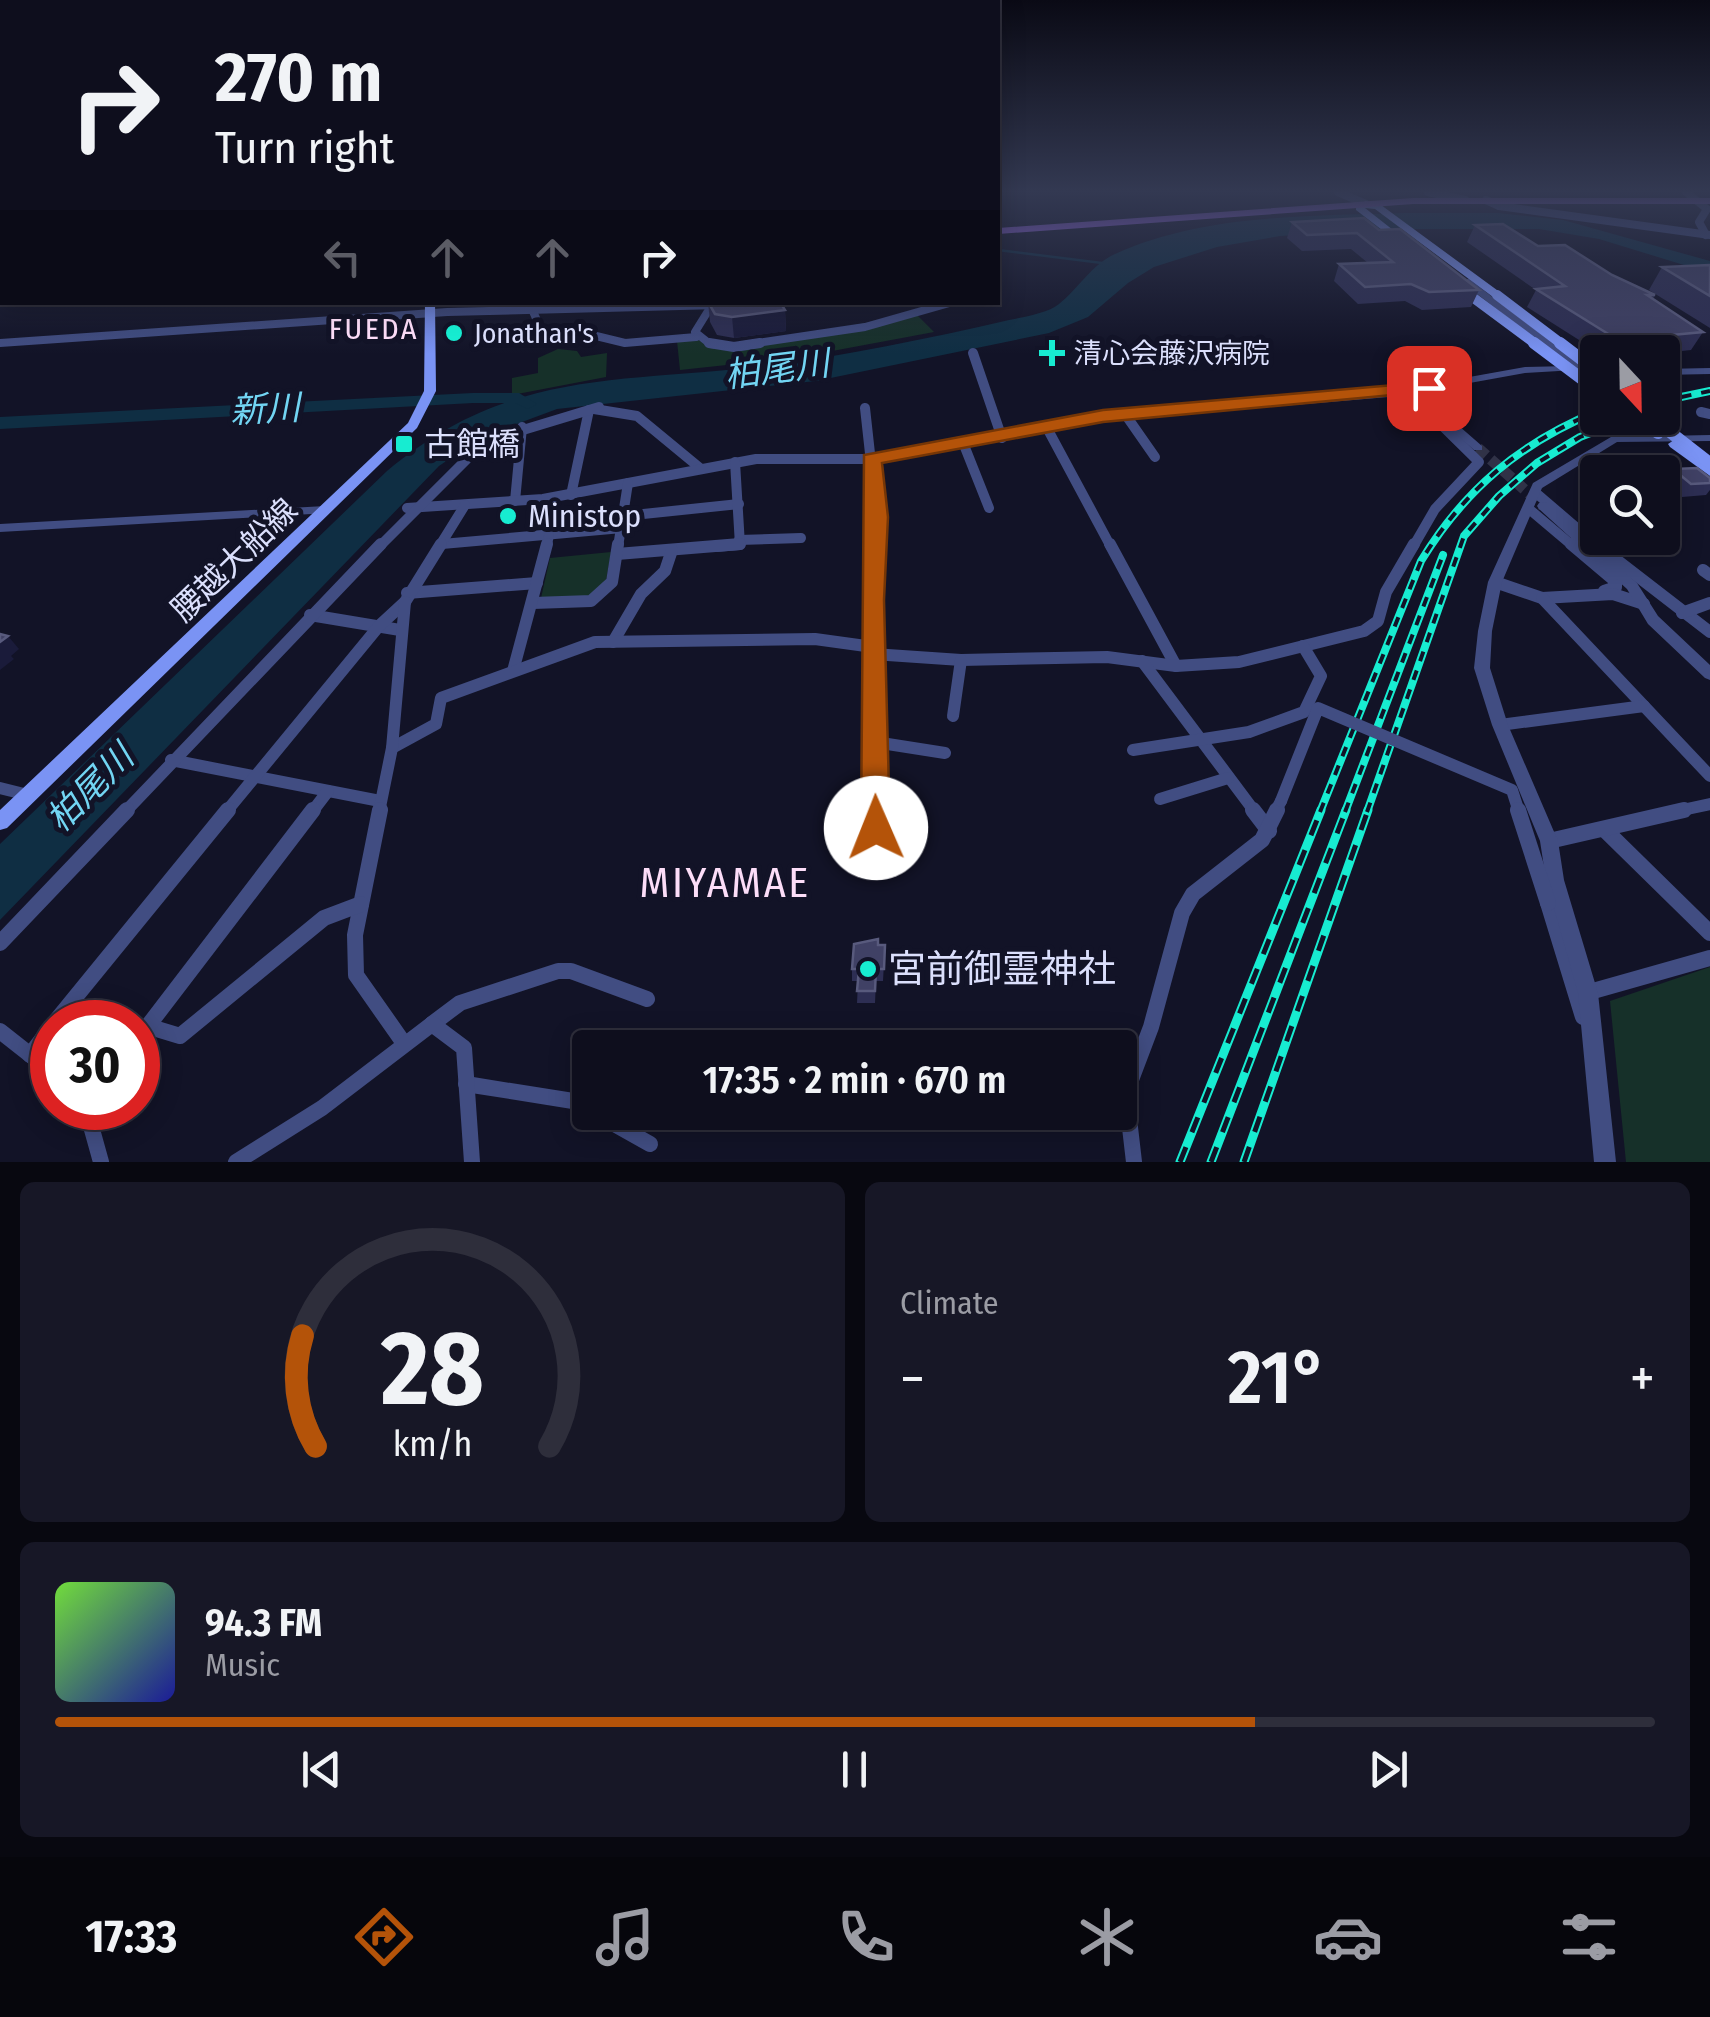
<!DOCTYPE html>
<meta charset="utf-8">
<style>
:root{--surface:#0e0e1d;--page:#171726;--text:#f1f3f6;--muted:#9b9ca4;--line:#2e2e3b;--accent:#b45309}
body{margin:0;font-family:"Fira Sans Condensed","Noto Sans JP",sans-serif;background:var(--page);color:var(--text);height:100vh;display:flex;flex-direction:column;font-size:38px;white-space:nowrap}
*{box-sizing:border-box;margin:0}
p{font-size:32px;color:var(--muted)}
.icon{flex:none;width:55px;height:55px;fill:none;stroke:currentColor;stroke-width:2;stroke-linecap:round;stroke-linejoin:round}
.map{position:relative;height:1162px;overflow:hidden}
.side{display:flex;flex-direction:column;gap:20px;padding:20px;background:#080810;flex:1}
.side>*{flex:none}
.guide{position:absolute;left:0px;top:0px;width:1000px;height:305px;box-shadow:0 5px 25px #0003,0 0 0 2px var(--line);background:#0e0e1d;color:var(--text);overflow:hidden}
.needle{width:65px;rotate:158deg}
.fabs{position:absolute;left:1580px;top:335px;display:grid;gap:20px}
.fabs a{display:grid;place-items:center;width:100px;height:100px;border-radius:10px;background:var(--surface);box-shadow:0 5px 25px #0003,0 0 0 2px var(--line);font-size:50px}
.speed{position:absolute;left:30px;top:1000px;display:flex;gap:20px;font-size:50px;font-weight:700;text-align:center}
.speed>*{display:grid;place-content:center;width:130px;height:130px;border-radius:50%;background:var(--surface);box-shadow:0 5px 25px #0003,0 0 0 2px var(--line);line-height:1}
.speed .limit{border:15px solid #d22;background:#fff;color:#111}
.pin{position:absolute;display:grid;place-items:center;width:85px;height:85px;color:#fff;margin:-42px;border-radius:20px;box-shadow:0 5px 15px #0006}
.me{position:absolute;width:110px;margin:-55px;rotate:359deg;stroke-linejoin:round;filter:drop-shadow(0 0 8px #0008)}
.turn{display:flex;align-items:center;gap:35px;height:210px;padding:0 50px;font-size:45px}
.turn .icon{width:130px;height:130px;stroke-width:2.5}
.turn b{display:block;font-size:70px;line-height:85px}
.lanes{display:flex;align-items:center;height:95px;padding:0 50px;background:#0003;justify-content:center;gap:50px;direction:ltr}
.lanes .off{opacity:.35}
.big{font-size:75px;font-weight:600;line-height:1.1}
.side .widget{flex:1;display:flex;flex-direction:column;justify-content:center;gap:15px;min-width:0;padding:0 35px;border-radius:15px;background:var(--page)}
.side .dial{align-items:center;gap:0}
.dial svg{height:260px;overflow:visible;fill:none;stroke:var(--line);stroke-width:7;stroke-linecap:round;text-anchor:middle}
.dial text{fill:var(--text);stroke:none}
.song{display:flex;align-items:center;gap:30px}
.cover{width:120px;height:120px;border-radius:15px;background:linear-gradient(135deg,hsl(100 70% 55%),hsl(240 70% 35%))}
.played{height:10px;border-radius:5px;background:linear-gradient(90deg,var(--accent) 75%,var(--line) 75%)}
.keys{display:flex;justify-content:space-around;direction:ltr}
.heat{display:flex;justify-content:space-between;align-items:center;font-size:55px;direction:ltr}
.side .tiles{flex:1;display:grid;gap:20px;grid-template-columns:1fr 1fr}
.widget:last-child{grid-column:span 2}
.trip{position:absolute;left:572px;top:1030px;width:565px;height:100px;border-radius:10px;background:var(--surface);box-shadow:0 5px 25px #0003,0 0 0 2px var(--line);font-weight:600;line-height:100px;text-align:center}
.menu{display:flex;height:160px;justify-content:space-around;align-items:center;background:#06060c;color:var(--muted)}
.menu .icon{width:70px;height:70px}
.menu .current{color:var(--accent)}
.menu b{font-size:45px;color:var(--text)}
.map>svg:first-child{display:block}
</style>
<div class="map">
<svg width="1710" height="1162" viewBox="0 0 1710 1162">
<rect width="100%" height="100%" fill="#121327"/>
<g fill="#163029">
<polygon points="916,314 934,332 800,357 680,370 677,341 698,340 719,349"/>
<polygon points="558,349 577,351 581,357 607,353 606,377 512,395 512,378 538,373 538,358"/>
<polygon points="611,552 606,581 588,597 541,598 550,558"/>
<polygon points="1710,967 1710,1162 1626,1162 1610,1001"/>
</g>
<path fill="#0f2e43" d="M 1405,213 L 1498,213 L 1563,220 L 1710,261 L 1710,273 L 1599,239 L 1539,229 L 1390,229 L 1280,236 L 1217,247 L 1154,267 L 1128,283 L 1088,317 L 1049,333 L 816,381 L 557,409 L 482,437 L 439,466 L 0,920 L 0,844 L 387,471 C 507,371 611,383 756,367 C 841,357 926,339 1009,320 C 1024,317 1048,313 1059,304 C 1078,289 1092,264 1115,254 C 1204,214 1310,216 1405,213 Z"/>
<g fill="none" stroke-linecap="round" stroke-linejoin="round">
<polyline stroke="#0f2e43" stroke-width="2.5" points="998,250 1102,263"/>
<polygon fill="#0f2e43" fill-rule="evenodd" points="473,393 519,393 537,404 528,409 515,403 473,403 0,429 0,417"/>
<polyline stroke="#303247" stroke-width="11" stroke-dasharray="11 6" stroke-linecap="butt" points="1478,448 1543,506"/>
<g stroke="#414d82" stroke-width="8">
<polyline points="1338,192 1366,204"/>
<polyline points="1428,192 1465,200"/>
<polyline points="1686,192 1707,209 1699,222 1706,235"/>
<polyline points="1486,200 1499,206 1710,235"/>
<polyline points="713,303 695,332 710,344 722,345"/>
<polyline points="531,307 544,336 588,334 625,343 696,337"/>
<polyline points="0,343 447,312 719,305"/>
<polyline points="744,345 865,327 953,302"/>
</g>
<g stroke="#414d82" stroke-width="10">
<polyline points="709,343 734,347 760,343"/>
<polyline points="973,353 1002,438"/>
<polyline points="865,408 877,517 875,547"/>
<polyline points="594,409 637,416 700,468"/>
<polyline points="1701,412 1710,414"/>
<polyline points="1125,414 1155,457"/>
<polyline points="1047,428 1111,547"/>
<polyline points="964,445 989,508"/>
<polyline points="1536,493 1599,547"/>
<polyline points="571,495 589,410"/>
<polyline points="515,501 522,427"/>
<polyline points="407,508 543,499 756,459 871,459 1103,416 1412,390 1417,401 1479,462 1435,509 1413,547"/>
<polyline points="1529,509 1574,547"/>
<polyline points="624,516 739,504"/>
<polyline points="739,540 801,538"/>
<polyline points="442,544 622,528"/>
<polyline points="379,547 470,456 523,430 599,407"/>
<polyline points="439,547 465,505"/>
<polyline points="546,547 549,536"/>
<polyline points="618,547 628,483"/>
<polyline points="716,547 740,545 735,462"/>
</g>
<g stroke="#414d82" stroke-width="12">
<polyline points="875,544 876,812"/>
<polyline points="1110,544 1176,666"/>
<polyline points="1571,544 1616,582 1616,587 1604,591"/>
<polyline points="1596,544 1710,632"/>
<polyline points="617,554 740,544"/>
<polyline points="1703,570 1710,575"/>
<polyline points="1495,582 1542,598 1613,594 1644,604"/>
<polyline points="407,593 537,583"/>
<polyline points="1542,598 1710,776"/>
<polyline points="533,603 591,601 612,582 618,544"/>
<polyline points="1682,613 1710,603"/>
<polyline points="310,615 400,630"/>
<polyline points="613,642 641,594 665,571 672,550"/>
<polyline points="873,654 961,660 1107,657 1176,666 1239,662 1364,631 1378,621 1386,592 1414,544"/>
<polyline points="1142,661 1255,812"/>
<polyline points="513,671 547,544"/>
<polyline points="953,716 961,660"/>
<polyline points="1500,725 1644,706"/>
<polyline points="875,742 945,753"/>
<polyline points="392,748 436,724 441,698 595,642 815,639 873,647"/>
<polyline points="1133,750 1249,732 1304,712 1321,676 1303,646"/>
<polyline points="171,760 380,801"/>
<polyline points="0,788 28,795"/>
<polyline points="1160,799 1228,778"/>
<polyline points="125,812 381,544"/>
<polyline points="226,812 379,626 405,602 441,544"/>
<polyline points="312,812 328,791"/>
<polyline points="379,812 392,748 405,602"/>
<polyline points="1275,812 1281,801"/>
<polyline points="1673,812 1710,804"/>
</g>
<g stroke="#414d82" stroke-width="16">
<polyline points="380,810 355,935 356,975 403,1042"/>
<polyline points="876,810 876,828"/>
<polyline points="1253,810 1269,831"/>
<polyline points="1604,829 1710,933"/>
<polyline points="1549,841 1684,810"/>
<polyline points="1548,903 1583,1017"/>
<polyline points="0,943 127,810"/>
<polyline points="1586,993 1710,958"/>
<polyline points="55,1022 228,810"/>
<polyline points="432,1024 460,1003 558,971 571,971 647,999"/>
<polyline points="147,1026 180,1036 324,918 361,904"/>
<polyline points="0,1031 52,1072"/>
<polyline points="138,1039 313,810"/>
<polyline points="30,1055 52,1026"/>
<polyline points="466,1084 573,1101 590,1111"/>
<polyline points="86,1108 101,1162"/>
<polyline points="593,1112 650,1144"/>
<polyline points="236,1162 322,1108 432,1024 464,1048 472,1162"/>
<polyline points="1134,1162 1126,1093 1151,1027 1182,913 1193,894 1262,840 1277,810"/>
</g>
<g fill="#414d82" fill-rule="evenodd">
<polygon points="1463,279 1469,279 1586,369 1581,372 1576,370 1525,373 1420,392 1482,446 1482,450 1474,450 1408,392 1408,388 1525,367 1570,366 1463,283"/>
<polygon points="1710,368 1710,374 1662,375 1662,369"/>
<polygon points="1710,435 1710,441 1617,442 1542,488 1502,582 1492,631 1490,668 1508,725 1558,841 1564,880 1598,993 1616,1162 1594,1162 1578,993 1546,880 1540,841 1492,725 1474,668 1478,631 1488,582 1533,483 1611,437"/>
<polygon points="1543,502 1547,503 1637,583 1658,616 1710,665 1710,680 1705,678 1648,624 1627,589 1539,509 1537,506 1539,503"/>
<polygon points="325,506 329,507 331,510 329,513 0,532 0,524"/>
</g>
<g fill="#7a93f4" fill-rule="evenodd">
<polygon points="1366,201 1381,205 1501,293 1501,297 1493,297 1375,209 1365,208 1407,241 1399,243 1356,210 1356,206"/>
<polygon points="425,302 435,302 436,391 417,428 7,828 0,830 0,810 408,423 424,391"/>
<polygon points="1674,440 1710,466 1710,476 1670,447 1668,444"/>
</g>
<g fill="#a16bf3" fill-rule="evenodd">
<polygon points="1413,198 1710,198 1710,204 1413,204 998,234 998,228"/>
<rect x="0" y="285" width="2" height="6"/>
</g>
<g stroke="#17ecd1" stroke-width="8">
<g id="rail-far1">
<polyline points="1662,401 1710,391"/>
<path d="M 1320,812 L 1421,561 C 1465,489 1520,443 1598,411"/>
<polyline points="1345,812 1443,555"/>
<polyline points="1367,812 1464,536 1499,496 1537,463 1580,437 1629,418"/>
</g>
</g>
<g stroke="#17ecd1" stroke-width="9">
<g id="rail">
<polyline points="1180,1162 1321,810"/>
<polyline points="1211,1162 1346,810"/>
<polyline points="1244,1162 1368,810"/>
</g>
</g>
<use href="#rail-far1" stroke="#121327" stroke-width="4" stroke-dasharray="10" stroke-linecap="butt"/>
<use href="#rail" stroke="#121327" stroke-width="5" stroke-dasharray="16" stroke-linecap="butt"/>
<polyline stroke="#414d82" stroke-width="12" points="1281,801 1318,708 1512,790 1519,812"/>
<polyline stroke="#414d82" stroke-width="16" points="1518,810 1548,903"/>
<g stroke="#7a93f4" stroke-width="10">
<polyline points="1497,295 1563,345"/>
<polyline points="1471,296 1537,345"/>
</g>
<g stroke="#7a93f4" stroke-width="12">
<polyline points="1534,343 1598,391"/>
<polyline points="1560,343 1598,372"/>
<polyline points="1636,418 1658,433"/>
<polyline points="1652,418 1710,463"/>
</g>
</g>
<g fill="#2d2e53">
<polygon points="1292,222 1379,230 1479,290 1471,307 1422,310 1405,301 1358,304 1334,281 1339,264 1368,263 1351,249 1302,251 1287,238"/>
<polygon points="1475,225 1538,246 1612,275 1655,295 1653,299 1703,332 1691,350 1662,353 1598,352 1527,307 1536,290 1467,242"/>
<polygon points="1710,265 1710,328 1649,290 1662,267"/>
<polygon points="708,302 785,310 786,331 734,338 717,335 710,322"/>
<polygon points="1673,469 1710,478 1710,490 1706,495 1682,497 1664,482"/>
<polygon points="878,945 885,945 883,981 876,981 875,1003 857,1003 858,981 852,981 852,969"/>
</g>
<g fill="#1a1b3a">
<polygon points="785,310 786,331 734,338 732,317"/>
<polygon points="8,636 19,649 11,656 14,659 0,670 0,642"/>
</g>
<g fill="#404165" stroke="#585a7d" stroke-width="2.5">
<polygon points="1364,218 1379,230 1400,229 1479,290 1429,292 1411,284 1365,287 1339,264 1393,262 1357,233 1307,235 1292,222"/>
<polygon points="1503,224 1538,246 1565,245 1612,275 1655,295 1647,295 1703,332 1618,340 1536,289 1565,286 1475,225"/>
<polygon points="1710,265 1710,296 1662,267"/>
<polygon points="708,302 780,302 785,310 732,317 715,314"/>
<polygon points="1697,468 1710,478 1710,483 1691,484 1673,469"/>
<polygon points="0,634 8,636 0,642"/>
<polygon points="878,939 878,945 885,945 884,969 876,969 875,991 857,991 859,969 852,969 854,944"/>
</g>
<linearGradient id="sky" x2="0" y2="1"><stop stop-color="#0a0a15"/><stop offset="0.54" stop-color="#333952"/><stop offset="1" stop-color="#333952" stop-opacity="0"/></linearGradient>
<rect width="1710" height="354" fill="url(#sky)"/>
<polygon fill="#b45309" stroke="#753606" stroke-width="2.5" points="1429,382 1435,384 1435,391 1103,422 882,463 888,517 884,600 890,828 886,837 876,840 865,837 861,828 864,455 1103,410"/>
<g fill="#17ecd1" stroke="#121327" stroke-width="4">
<circle cx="454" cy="333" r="10"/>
<path d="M1047 338h10v10h10v10h-10v10h-10v-10h-10v-10h10z"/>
<rect x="394" y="434" width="20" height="20" rx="5"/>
<circle cx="508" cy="516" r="10"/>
<circle cx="868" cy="969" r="10"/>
</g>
<g text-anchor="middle" stroke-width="10" stroke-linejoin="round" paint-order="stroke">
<g font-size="28" fill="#dbdffc" stroke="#121327" text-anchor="start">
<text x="474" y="343">Jonathan's</text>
<text x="1074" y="363">清心会藤沢病院</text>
</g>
<g font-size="30" letter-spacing="2.5" fill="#fcddf8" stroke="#121327">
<text x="374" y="339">FUEDA</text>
</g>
<g font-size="32" fill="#dbdffc" stroke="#121327" text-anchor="start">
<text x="424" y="455">古館橋</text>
<text x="528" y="527">Ministop</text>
</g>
<g font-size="32" fill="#dbdffc" stroke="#121327">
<text transform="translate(234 560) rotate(-44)" y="11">腰越大船線</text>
</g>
<g font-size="35" font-style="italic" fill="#72d5f3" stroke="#121327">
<text transform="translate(777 369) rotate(-7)" y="12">柏尾川</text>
<text transform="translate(265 409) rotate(-3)" y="12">新川</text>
<text transform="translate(90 788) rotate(-45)" y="12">柏尾川</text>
</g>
<g font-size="38" fill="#dbdffc" stroke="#121327" text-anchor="start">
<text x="888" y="982">宮前御霊神社</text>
</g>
<g font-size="42" letter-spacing="2.5" fill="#fcddf8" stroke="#121327">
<text x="725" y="897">MIYAMAE</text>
</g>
</g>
</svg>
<div class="fabs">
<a><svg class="needle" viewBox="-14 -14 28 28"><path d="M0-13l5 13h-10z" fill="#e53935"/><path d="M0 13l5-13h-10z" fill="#9b9ca4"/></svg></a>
<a><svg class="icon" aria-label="search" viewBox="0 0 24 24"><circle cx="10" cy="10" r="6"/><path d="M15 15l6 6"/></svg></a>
</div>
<div class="speed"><div class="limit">30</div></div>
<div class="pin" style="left:1429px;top:388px;background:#d93025"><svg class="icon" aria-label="arrive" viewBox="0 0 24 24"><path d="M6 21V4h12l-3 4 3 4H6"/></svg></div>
<svg class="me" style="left:876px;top:828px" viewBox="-20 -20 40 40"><circle r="19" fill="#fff"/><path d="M0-13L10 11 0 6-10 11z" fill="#b45309"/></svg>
<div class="trip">17:35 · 2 min · 670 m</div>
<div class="guide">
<div class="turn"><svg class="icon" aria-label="right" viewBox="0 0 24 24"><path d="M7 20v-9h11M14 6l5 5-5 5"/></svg><div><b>270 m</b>Turn right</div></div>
<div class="lanes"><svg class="icon off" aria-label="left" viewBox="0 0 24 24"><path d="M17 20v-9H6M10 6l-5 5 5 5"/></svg><svg class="icon off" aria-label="ahead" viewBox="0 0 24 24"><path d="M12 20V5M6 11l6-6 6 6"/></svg><svg class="icon off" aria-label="ahead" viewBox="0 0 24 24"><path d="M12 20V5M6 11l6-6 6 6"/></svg><svg class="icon" aria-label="right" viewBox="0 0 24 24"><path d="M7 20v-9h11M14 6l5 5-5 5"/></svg></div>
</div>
</div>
<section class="side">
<div class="tiles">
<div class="widget dial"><svg viewBox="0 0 100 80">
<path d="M14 69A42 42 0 1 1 86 69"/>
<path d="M14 69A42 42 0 0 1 10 35" stroke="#b45309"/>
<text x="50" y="56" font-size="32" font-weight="700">28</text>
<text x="50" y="72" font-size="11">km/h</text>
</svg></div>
<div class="widget"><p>Climate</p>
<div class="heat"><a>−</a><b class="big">21°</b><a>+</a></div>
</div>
<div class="widget">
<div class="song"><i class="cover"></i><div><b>94.3 FM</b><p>Music</p></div></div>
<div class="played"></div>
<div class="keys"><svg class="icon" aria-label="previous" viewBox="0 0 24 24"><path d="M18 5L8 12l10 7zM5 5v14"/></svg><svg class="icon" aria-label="pause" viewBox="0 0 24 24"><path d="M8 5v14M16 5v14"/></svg><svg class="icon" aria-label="next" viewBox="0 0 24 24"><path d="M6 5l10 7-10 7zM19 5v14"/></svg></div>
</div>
</div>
</section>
<nav class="menu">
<b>17:33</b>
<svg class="icon current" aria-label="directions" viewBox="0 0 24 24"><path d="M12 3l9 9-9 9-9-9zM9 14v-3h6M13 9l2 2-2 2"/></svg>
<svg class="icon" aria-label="music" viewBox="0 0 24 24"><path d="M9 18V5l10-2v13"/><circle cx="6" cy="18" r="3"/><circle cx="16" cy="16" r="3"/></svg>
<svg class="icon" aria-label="phone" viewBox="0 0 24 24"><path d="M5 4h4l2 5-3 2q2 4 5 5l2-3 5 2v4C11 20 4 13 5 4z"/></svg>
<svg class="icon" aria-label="climate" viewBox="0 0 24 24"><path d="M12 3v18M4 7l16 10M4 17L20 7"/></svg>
<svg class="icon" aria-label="car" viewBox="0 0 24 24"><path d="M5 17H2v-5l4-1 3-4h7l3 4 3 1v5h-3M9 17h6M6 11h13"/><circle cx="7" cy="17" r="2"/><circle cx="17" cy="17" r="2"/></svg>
<svg class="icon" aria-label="filters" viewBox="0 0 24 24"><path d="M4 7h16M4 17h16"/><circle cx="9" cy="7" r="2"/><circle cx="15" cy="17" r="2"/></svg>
</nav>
